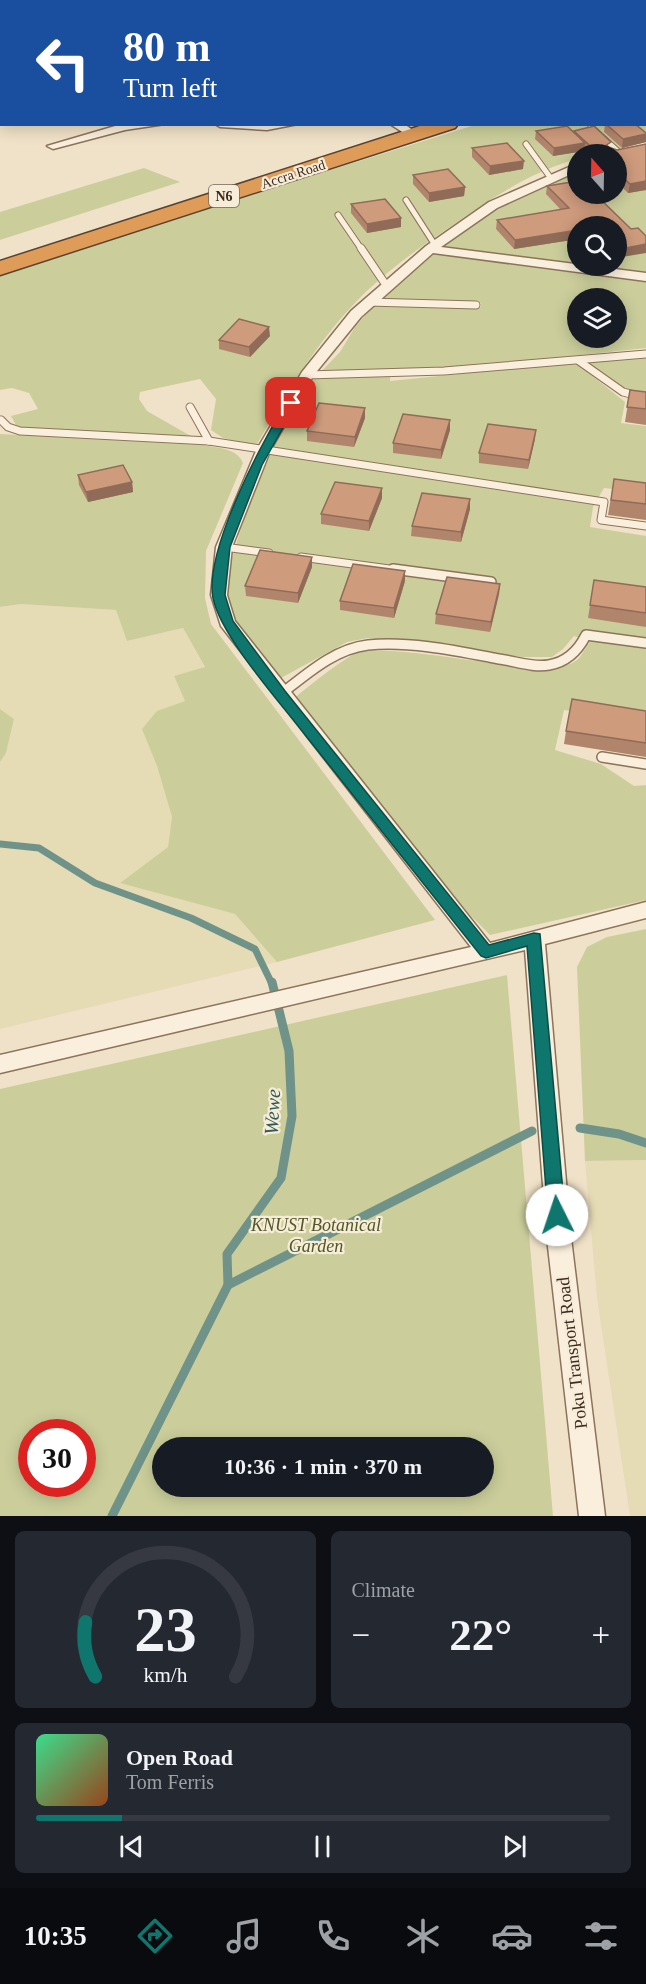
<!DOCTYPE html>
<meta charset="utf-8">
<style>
:root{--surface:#171b24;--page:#242831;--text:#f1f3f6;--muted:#9ea1a6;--line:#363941;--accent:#0f766e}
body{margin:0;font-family:Georgia,serif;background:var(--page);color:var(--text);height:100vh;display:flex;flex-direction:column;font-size:22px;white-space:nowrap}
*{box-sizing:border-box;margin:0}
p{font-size:20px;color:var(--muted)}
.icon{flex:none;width:33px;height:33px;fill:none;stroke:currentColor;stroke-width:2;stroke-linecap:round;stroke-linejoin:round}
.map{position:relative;height:1516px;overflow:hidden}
.details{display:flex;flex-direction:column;gap:15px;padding:15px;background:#0d0f14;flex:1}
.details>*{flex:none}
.banner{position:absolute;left:0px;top:0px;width:646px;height:126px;box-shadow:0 3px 15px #0003;background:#1a4fa0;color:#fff;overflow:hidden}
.needle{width:39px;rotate:340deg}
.buttons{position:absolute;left:567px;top:144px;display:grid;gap:12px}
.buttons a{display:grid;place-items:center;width:60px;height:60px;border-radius:50%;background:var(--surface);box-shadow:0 3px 15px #0003;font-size:30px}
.speed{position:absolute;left:18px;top:1419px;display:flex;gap:12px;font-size:30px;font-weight:700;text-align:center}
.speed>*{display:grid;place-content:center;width:78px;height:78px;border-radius:50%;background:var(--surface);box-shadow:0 3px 15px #0003;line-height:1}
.speed .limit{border:9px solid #d22;background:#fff;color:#111}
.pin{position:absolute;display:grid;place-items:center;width:51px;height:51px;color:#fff;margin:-26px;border-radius:12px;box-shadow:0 3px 9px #0006}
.me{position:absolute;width:66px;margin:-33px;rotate:356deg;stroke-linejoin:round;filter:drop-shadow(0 0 4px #0008)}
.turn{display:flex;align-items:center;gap:21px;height:126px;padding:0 24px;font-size:27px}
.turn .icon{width:78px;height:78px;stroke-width:2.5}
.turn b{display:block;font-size:42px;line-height:51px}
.big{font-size:45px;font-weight:700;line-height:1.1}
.details .widget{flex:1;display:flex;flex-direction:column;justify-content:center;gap:9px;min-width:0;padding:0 21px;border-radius:9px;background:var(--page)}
.details .dial{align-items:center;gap:0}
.dial svg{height:156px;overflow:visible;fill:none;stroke:var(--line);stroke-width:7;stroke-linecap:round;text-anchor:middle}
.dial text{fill:var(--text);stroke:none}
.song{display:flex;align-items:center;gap:18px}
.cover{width:72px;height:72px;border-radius:9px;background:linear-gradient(135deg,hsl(150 70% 55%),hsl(20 70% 35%))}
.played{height:6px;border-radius:3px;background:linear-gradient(90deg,var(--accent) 15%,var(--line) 15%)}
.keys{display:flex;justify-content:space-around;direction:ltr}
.heat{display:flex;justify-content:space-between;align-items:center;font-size:33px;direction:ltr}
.details .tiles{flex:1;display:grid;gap:15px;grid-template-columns:1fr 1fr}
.widget:last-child{grid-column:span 2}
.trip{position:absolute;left:152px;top:1437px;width:342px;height:60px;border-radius:30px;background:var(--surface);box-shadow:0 3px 15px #0003;font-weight:700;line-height:60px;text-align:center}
.tab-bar{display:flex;height:96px;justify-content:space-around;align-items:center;background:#090b0e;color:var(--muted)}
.tab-bar .icon{width:42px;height:42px}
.tab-bar .on{color:var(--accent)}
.tab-bar b{font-size:27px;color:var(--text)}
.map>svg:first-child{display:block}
</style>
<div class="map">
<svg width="646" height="1516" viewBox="0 0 646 1516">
<rect width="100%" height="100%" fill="#f0e2c8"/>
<g fill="#e5dbb5">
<polygon points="21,604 116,610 128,641 183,628 205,668 174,676 185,701 158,711 143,729 157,766 172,817 168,847 120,883 235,914 277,962 0,1029 0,762 6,753 14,719 0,709 0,607"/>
<polygon points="646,1160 646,1516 630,1516 597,1298 585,1161"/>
</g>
<g fill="#cbce9b" fill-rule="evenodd">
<path d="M 646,68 L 646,142 L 597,154 L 578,154 L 577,159 C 537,170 503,191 469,214 C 429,241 387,269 354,304 C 314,346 285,396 256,446 L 223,438 L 211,430 L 216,399 L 200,379 L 140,392 L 139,399 L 147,411 L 196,439 L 24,428 L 16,425 L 11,416 L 38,409 L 29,393 L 12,388 L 0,390 L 0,273 L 475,125 L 645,124 Z"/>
<polygon points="646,151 646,272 593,266 616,266 616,226 578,226 577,264 441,246 491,210 577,170 578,194 616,194 617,157"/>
<polygon points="144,168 180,182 0,240 0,212"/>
<path d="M 436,252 L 646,278 L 646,348 L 488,365 L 391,370 L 390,381 L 575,362 L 625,402 L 621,423 L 646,426 L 646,493 L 604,488 L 593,507 L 590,527 L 646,536 L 646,722 L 564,710 L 555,750 L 601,764 L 634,786 L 646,785 L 646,900 L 490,935 L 470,915 L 296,701 L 297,696 C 307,687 347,656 357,653 C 408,641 549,684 577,660 C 582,656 586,647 590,641 L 574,636 L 563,649 L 552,657 L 522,657 L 368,638 L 347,642 L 281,678 L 231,615 L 226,600 L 232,558 L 245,515 L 272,451 L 294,410 L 314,379 L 340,352 L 355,327 L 375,304 L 481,307 L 481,303 L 380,299 ZM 578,298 L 616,298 L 616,338 L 578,338 Z"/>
<polygon points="646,355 646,395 620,387 583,362"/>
<path d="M 0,434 L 203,445 C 218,448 237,448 243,463 L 206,551 L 205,598 L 211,624 L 435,920 L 277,962 L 235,914 L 120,883 L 168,847 L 172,817 L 157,766 L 142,729 L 157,711 L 185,701 L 174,676 L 205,667 L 183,628 L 127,641 L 116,610 L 21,604 L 0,607 Z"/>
<polygon points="0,709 14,719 6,753 0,762"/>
<polygon points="646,929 646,1160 585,1161 577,967 587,947 607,937"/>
<path d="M 507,975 L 553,1516 L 0,1516 L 0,1089 ZM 32,1432 L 82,1432 L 82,1484 L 32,1484 ZM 162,1448 L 483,1448 L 483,1486 L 162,1486 Z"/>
</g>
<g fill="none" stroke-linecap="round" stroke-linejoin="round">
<polyline stroke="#6f9388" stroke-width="7" points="0,844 39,848 95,883 191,918 255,949 272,984"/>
<g stroke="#6f9388" stroke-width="9">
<polyline points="580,1128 619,1134 646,1143"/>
<polyline points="228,1285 532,1131"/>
<polyline points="112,1516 228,1285 227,1254 281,1178 292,1116 289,1051 272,982"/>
</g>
<g stroke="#8c735c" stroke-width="7">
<g id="lane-far2">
<polyline points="591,127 620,153"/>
<polyline points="526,144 550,177"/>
<polyline points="406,200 435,245"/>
<polyline points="338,215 362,250"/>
</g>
</g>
<g stroke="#8c735c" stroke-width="9">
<g id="lane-far1">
<polyline points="361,248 386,285"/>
<polyline points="368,302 476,305"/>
<polyline points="579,361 623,392 646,398"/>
<polyline points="307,375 444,371 646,354"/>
<polyline points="190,407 209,441"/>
<polyline points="1,420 8,427 20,431 209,441 604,502 601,520 646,526"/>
<polyline points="224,547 269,553"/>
<polyline points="301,557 404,571"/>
</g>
</g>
<g stroke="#8c735c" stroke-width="12">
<g id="lane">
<polyline points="393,569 491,582"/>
<path d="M 281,694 C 307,674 334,649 368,645 C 411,641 457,651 499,659 C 515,661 533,668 549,665 C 567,662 578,651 586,635 L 646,643"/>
<polyline points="602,757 646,764"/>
</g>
</g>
<g stroke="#8c735c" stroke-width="3">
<g id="street">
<rect x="52" y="0" width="10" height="2"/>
<polygon points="221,0 231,0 232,2 222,2"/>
<polygon points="378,0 389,0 390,2 379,2"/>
<polygon points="569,0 582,0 568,2"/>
<polygon points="623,0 634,0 635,2 624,2"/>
<rect x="645" y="5" width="1" height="6"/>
<rect x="645" y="22" width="1" height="6"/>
<rect x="0" y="80" width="2" height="6"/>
<polygon points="122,124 165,124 125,130 53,149 47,146"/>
<polygon points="215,124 298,124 267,130 220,127"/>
<polygon points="390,124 404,124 420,135 410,137"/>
<polygon points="578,163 578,171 497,208 441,247 646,273 646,281 433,253 361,317 313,376 270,451 232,547 227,595 235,621 490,943 646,902 646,918 545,944 571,1238 605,1516 579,1516 547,1238 525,950 0,1073 0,1055 471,947 221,626 211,595 216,547 256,451 302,372 351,311 426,246 489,202"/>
</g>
</g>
<g stroke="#5a4230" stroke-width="3">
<g id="highway">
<rect x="645" y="56" width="1" height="12"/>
<polygon points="426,124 458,124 455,128 0,275 0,261"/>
</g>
</g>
<use href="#lane-far2" stroke="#faefdc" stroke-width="5"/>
<use href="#lane-far1" stroke="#faefdc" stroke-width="7"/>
<use href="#lane" stroke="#faefdc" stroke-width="9"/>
<use href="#street" fill="#faefdc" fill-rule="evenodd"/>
<use href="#highway" fill="#df9c59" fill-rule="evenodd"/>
</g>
<g fill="#b1856c">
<polygon points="605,124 635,124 646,142 622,148 604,132"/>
<polygon points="536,131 574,132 574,131 610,148 617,150 646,144 646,190 628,193 616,181 616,154 589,154 584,150 584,151 553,156 535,139"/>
<polygon points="472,148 523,169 489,175 472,157"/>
<polygon points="413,175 465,187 464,196 429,202 413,184"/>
<polygon points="547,186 616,226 578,226 578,239 514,249 496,229 497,220 561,210 546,194"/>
<polygon points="351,204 401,227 367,233 351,213"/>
<polygon points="270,336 250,357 219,349 219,340"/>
<polygon points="630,390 646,392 646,425 625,422"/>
<polygon points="365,418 354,447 307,441 307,431"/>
<polygon points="450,430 441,459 393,453 393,443"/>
<polygon points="535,439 528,469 479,463 479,453"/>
<polygon points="78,475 132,482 133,492 88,502 79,485"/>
<polygon points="614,479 646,483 646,520 608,515"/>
<polygon points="382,498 369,531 321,524 321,514"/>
<polygon points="470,509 461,542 411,536 412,526"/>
<polygon points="312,567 298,603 246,596 245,586"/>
<polygon points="594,580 646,587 646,627 588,618"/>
<polygon points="405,581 394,618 340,610 340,601"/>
<polygon points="500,584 499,594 490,632 435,624 436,614"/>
<polygon points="646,711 646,757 564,744 566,731"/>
</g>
<g fill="#906c58">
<polygon points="646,134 646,142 622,148 623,139"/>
<polygon points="585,143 584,151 553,156 554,148"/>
<polygon points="524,161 523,169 489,175 490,166"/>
<polygon points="646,181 646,190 628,193 630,184"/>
<polygon points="465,187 464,196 429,202 429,193"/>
<polygon points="401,218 401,227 367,233 367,224"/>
<polygon points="578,230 578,239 514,249 515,240"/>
<polygon points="646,244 646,253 616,258 616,250"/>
<polygon points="269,327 270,336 250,357 249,347"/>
<polygon points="365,408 365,418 354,447 355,437"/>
<polygon points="450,420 450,430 441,459 441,450"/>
<polygon points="536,430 535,439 528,469 529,460"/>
<polygon points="132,482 133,492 88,502 86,492"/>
<polygon points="382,488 382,498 369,531 369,521"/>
<polygon points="470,499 470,509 461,542 461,532"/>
<polygon points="312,557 312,567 298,603 298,593"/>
<polygon points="405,571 405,581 394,618 394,608"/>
<polygon points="500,584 499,594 490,632 491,622"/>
</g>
<g fill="#ce9b7d" stroke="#906c58" stroke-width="1.5">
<polygon points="606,124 635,124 646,133 646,134 623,139"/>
<polygon points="567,126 585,143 554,148 536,131"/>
<polygon points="594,126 611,142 605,146 617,150 646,144 646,181 630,184 616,171 616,154 599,154 574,131"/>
<polygon points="507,143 524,161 490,166 472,148"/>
<polygon points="448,169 465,187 429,193 413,175"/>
<polygon points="578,181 578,194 595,194 631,229 638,228 646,236 646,244 616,250 616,226 578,226 578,230 515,240 497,220 569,208 547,186"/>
<polygon points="385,199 401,218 367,224 351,204"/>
<polygon points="239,319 269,327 249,347 219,340"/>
<polygon points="630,390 646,392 646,409 627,407"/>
<polygon points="319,403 365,408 355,437 307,431"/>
<polygon points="403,414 450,420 441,450 393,443"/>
<polygon points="488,424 536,430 529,460 479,453"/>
<polygon points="123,465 132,482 86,492 78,475"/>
<polygon points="614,479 646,483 646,504 611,500"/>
<polygon points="335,482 382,488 369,521 321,514"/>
<polygon points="422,493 470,499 461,532 412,526"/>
<polygon points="260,550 312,557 298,593 245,586"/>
<polygon points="353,564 405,571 394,608 340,601"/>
<polygon points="447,577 500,584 491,622 436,614"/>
<polygon points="594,580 646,587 646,613 590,605"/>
<polygon points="572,699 646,711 646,743 566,731"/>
</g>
<path fill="#0f766e" stroke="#0a4d48" stroke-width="1.5" d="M 288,401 L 297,403 L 262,465 L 230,547 L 225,595 L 233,621 L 285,691 L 489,945 L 534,933 L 540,934 L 565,1215 L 563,1220 L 557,1223 L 550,1220 L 548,1215 L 527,946 L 486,958 L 481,956 C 423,883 364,809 306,736 C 280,702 221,637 213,598 C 204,552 262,440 288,401 Z"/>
<g text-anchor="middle" stroke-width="4.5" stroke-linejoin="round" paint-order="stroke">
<g font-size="14" fill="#3c2c20" stroke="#f7ecd8">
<text transform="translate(293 174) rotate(-18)" y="5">Accra Road</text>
</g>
<rect fill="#f7ecd8" stroke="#746657" stroke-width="1.5" x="209" y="185" width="30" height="22" rx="4.5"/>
<g font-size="14" font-weight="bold" fill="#3c2c20">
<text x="224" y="201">N6</text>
</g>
<g font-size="18" font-style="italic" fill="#4f5926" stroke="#f7ecd8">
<text x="316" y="1231">KNUST Botanical<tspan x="316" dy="21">Garden</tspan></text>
</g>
<g font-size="18" fill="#3c2c20" stroke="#f7ecd8">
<text transform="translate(572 1353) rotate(-97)" y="6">Poku Transport Road</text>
</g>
<g font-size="20" font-style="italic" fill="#2f5c57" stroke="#f7ecd8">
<text transform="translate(272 1112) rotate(-87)" y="7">Wewe</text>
</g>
</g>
</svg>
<div class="buttons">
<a><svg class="needle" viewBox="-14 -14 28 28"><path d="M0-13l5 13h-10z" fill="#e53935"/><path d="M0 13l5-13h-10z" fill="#9ea1a6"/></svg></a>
<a><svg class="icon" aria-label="search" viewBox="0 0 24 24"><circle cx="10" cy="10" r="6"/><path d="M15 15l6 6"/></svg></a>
<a><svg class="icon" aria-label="layers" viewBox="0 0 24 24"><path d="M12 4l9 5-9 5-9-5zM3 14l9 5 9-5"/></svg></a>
</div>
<div class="speed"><div class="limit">30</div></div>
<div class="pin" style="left:291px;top:403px;background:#d93025"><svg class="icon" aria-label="arrive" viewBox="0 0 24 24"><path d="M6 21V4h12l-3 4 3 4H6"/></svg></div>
<svg class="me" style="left:557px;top:1215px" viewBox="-20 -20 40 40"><circle r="19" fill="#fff"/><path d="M0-13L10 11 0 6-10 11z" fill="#0f766e"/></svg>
<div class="trip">10:36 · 1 min · 370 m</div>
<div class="banner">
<div class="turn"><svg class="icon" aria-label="left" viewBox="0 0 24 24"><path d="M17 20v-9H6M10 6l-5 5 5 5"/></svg><div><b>80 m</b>Turn left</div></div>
</div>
</div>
<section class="details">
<div class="tiles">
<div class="widget dial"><svg viewBox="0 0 100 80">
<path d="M14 69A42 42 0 1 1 86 69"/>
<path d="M14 69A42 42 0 0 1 9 41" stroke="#0f766e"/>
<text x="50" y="56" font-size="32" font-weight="700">23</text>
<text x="50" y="72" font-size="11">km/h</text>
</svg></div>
<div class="widget"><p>Climate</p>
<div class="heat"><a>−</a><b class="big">22°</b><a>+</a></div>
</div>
<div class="widget">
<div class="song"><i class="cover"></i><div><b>Open Road</b><p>Tom Ferris</p></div></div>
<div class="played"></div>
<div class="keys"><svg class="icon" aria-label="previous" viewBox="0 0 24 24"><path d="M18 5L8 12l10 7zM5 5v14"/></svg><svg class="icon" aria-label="pause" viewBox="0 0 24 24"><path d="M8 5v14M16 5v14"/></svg><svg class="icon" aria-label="next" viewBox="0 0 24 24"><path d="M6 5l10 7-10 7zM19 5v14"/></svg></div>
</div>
</div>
</section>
<nav class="tab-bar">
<b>10:35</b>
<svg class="icon on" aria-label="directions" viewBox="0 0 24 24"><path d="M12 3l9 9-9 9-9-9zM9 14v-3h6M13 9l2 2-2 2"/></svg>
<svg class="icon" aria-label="music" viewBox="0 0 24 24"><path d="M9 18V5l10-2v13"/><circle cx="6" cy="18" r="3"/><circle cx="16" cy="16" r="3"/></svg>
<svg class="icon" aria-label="phone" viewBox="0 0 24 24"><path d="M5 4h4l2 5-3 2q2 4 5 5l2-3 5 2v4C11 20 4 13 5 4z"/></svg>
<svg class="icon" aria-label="climate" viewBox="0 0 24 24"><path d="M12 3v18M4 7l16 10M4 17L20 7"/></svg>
<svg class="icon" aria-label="car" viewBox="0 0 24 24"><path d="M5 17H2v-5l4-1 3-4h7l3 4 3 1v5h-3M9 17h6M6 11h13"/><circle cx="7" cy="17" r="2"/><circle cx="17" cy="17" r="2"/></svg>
<svg class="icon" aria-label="filters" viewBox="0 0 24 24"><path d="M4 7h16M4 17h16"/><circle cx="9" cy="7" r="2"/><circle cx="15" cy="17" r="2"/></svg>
</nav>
